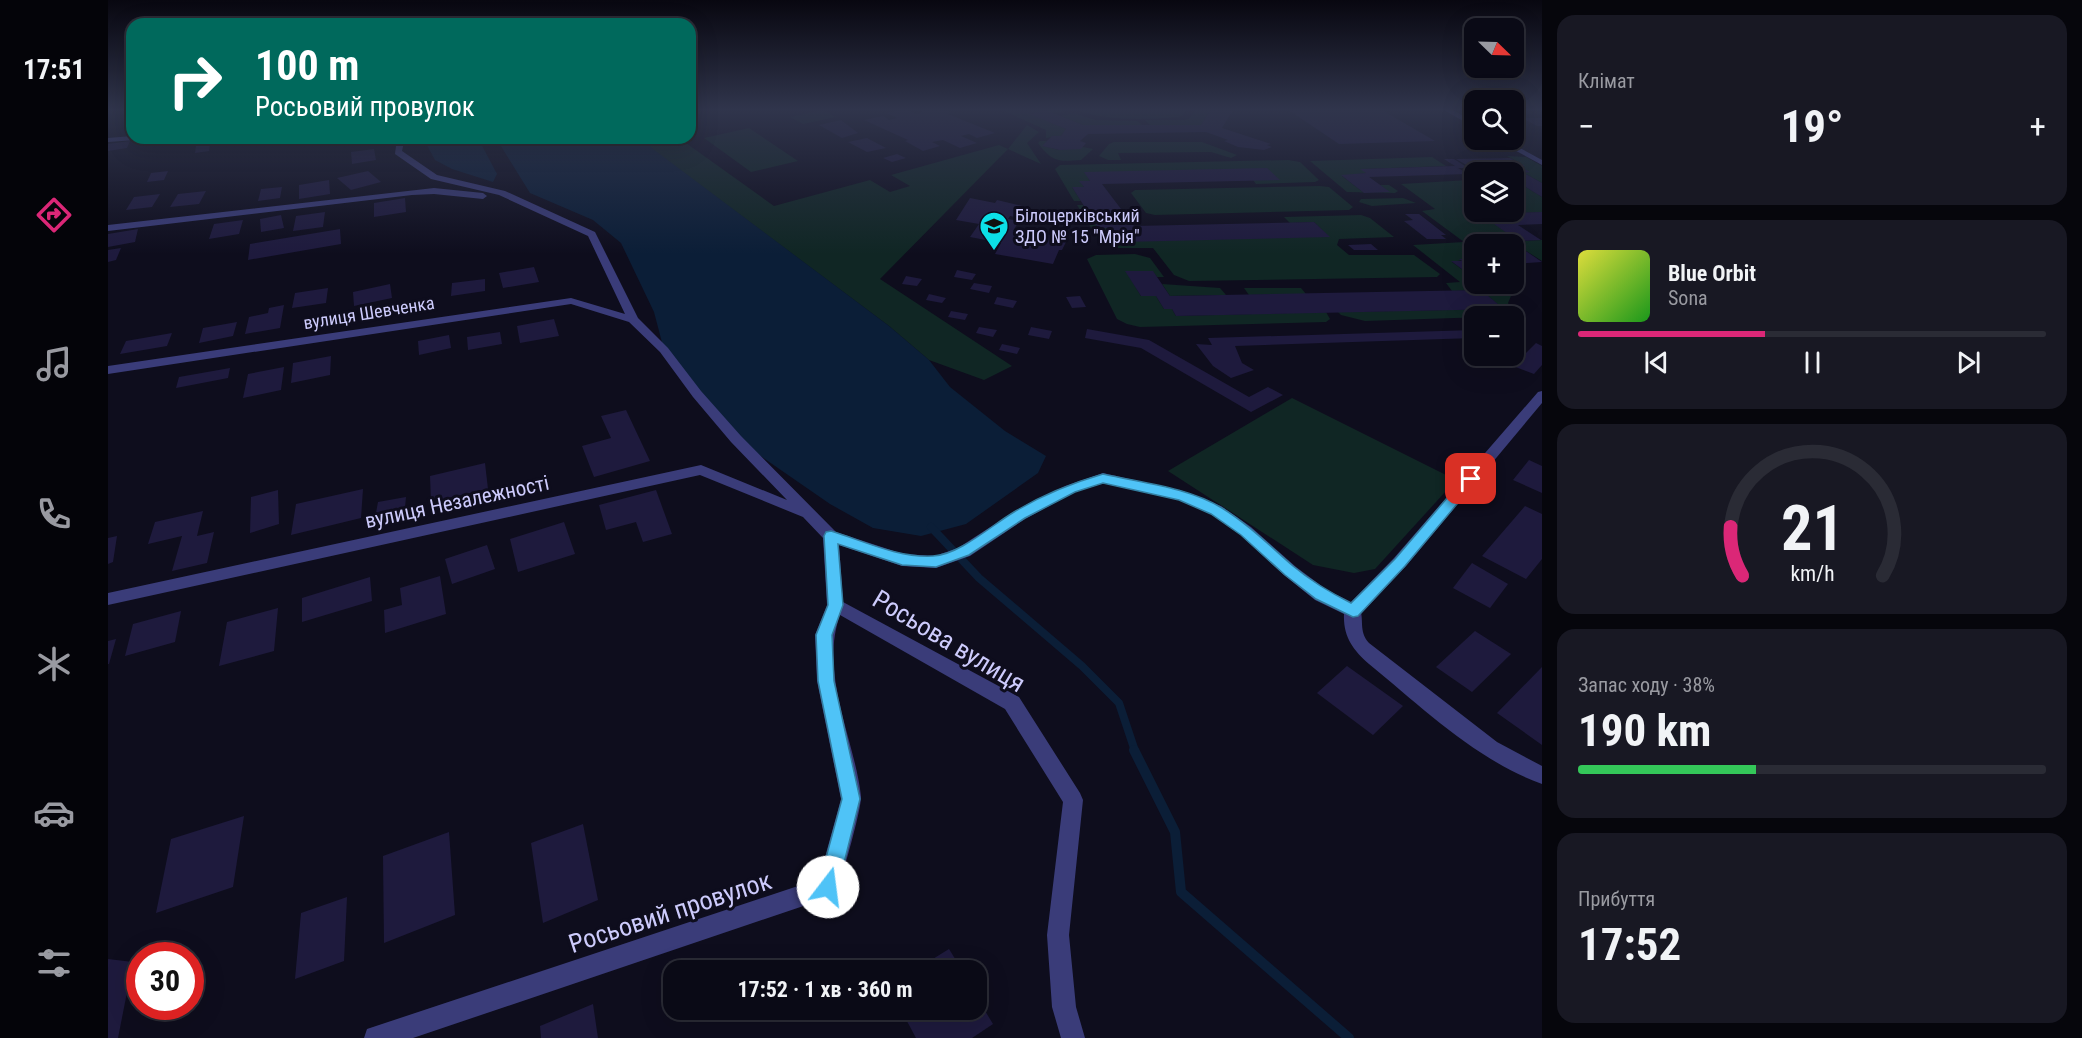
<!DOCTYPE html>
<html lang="uk">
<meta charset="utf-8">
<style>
:root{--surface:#0a0a16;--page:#181823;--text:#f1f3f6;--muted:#999aa1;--line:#2a2b35;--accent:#db2777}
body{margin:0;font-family:"Roboto Condensed",sans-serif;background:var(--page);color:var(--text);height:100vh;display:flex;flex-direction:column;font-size:22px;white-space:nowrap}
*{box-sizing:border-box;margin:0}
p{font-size:20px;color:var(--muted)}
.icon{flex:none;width:33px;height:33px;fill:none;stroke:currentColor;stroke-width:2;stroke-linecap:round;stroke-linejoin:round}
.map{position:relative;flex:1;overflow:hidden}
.sheet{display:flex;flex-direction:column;gap:15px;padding:15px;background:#06060c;width:540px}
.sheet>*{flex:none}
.banner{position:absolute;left:18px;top:18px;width:570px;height:126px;border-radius:18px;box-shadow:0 6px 24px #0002,0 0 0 2px var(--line);background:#00695c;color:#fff;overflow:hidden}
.needle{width:39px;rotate:113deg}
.buttons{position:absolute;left:1356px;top:18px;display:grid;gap:12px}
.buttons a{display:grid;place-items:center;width:60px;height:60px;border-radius:12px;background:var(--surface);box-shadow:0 6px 24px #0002,0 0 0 2px var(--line);font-size:30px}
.speed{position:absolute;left:18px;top:942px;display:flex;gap:12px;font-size:30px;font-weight:700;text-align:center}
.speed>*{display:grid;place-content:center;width:78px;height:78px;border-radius:50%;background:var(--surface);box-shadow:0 6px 24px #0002,0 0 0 2px var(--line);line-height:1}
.speed .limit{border:9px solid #d22;background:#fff;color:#111}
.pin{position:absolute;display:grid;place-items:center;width:51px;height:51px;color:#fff;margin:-26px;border-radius:12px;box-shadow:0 3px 9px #0006}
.me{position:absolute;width:66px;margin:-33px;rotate:15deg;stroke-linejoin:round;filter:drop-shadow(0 0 4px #0008)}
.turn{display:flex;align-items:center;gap:21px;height:126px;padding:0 30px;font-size:27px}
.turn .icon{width:78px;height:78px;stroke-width:2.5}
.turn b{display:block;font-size:42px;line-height:51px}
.big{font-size:45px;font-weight:700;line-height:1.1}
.sheet .card{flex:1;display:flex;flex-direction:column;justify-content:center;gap:9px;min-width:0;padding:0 21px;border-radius:18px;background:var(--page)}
.sheet .dial{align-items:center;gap:0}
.dial svg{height:156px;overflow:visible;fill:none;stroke:var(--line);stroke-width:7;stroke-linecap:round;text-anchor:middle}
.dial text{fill:var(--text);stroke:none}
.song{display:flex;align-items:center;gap:18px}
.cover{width:72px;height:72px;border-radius:9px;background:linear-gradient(135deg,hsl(60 70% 55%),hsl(120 70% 35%))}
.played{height:6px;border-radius:3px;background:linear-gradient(90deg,var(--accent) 40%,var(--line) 40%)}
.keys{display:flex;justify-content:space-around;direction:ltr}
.heat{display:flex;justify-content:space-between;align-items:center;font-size:33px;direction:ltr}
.charge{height:9px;border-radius:4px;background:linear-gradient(90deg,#34c759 38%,var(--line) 0)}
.trip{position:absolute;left:555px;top:960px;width:324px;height:60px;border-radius:18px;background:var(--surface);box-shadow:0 6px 24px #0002,0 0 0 2px var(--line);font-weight:700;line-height:60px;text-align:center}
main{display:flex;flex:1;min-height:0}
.tab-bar{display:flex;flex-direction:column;width:108px;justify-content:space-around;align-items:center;background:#040409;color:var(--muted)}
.tab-bar .icon{width:42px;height:42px}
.tab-bar .on{color:var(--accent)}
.tab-bar b{font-size:27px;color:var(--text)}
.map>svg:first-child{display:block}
</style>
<main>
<nav class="tab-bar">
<b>17:51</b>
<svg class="icon on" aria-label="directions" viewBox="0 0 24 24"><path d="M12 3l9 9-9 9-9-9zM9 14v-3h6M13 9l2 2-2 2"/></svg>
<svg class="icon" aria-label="music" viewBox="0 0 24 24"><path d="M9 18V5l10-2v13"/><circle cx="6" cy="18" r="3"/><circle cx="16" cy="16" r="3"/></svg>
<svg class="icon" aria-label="phone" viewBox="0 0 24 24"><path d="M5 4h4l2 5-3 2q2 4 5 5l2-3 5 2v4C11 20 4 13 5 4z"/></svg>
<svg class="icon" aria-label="climate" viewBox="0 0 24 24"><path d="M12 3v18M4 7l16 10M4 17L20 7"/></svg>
<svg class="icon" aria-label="car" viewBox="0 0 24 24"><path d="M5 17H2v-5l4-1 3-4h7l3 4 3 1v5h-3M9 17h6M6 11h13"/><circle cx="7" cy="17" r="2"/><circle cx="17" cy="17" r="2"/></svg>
<svg class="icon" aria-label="filters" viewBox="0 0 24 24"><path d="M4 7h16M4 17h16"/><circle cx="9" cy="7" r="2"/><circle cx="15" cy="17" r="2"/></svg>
</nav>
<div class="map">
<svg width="1434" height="1038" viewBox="0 0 1434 1038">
<rect width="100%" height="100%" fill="#0e0d1d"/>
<g fill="#102624">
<path d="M 900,109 L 953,109 L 958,111 C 944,115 937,109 922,114 L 958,129 L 953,136 L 938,138 L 938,130 L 896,111 Z"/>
<path d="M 965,109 L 1078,109 L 1075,115 L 1070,117 C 1035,120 997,121 965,109 Z"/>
<polygon points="1088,109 1103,109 1093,125 1042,125 1037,120 1076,120 1081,119"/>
<polygon points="715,110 728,117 695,124 682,117"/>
<polygon points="965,113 988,120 1029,121 1034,125 975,125 953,116"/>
<polygon points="919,125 931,132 919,143 933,164 900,149 772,279 904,366 876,380 821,360 781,326 529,138 571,138 666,206 762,180 782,192 802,186 783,175 891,145 900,149"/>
<polygon points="641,128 690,161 643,172 596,138"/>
<path d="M 932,141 L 939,141 L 935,146 L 951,150 L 975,147 L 985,149 L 973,160 C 951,162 944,162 930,143 Z"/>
<polygon points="1006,142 1094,142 1129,155 1123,158 1103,152 1010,153 1013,160 1000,160 991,156 1001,144"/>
<polygon points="1399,156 1418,157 1434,166 1434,183 1416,173 1420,172 1411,166 1415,165"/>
<polygon points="1324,157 1338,166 1254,169 1258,173 1234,176 1256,193 1281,192 1272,185 1281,185 1290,191 1287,193 1239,192 1202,161"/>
<polygon points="1180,160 1192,162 1211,180 1207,182 1148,184 1145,180 977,172 982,181 972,181 976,187 964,187 973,201 966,201 947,169 952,165"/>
<polygon points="1361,180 1366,184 1366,212 1406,212 1406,192 1409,192 1406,190 1406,180 1434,197 1434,212 1400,214 1409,220 1391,220 1395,224 1387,224 1410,241 1434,240 1434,261 1415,249 1406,249 1406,244 1366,244 1366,258 1344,262 1366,278 1366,284 1413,284 1406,289 1400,303 1407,316 1257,321 1233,315 1230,312 1395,309 1373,290 1344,291 1338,283 1352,282 1305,245 1356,242 1314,211 1327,209 1293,184"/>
<polygon points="1212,186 1221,187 1245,207 1241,210 1047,215 1038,213 1023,193 1027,190"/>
<polygon points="1295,198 1308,203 1264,206 1251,202 1253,199"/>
<polygon points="969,205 975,205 990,228 999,228 1005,236 1221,237 1206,222 1182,223 1176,217 1253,215 1262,218 1286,237 1231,239 1229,245 1241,255 1306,255 1332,274 1329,277 1081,281 1066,275 1045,248 1010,248 993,244"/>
<polygon points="1027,254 1042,258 1056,277 1049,277 1044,271 1018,271 1033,296 1048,296 1056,309 1064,309 1068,316 1218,312 1222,319 1218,322 1032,327 1019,324 1009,319 979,259 988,255"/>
<polygon points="1054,284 1112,288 1118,295 1062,296"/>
<polygon points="1136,288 1193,288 1198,294 1141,295"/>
<polygon points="1184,398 1348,480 1267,569 1246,573 1205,565 1060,471"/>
</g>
<g fill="#0b1e37">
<polygon points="315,138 370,138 389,174 385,182 344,169 327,160"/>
<polygon points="388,138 533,140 781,326 821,360 842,387 897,431 938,456 930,473 858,524 813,536 765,528 722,504 628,439 556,350 546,312 513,243 485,220 422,193"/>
</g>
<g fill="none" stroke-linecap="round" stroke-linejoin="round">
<polyline stroke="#0b1e37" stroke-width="8" points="823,527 871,578 974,666 1011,703 1027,751"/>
<polyline stroke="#0b1e37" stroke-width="10" points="1026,750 1067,832 1073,892 1241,1038"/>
</g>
<g fill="#1e1a3d">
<polygon points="797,109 808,114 816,112 809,109 835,109 844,113 840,114 887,133 869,138 861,134 853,136 869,143 852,148 835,140 824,142 832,146 815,151 797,141 800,140 756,120 775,116 781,120 789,118 779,113"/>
<polygon points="1103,109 1125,110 1114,128 1163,144 1159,145 1164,147 1156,150 1130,147 1116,141 1120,140 1098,132 980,134 972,141 978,143 973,149 952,150 934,146 944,136 953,136 958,129 921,114 938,110 975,125 1093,125"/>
<polygon points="1179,109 1272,109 1327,141 1231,144"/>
<polygon points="1414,118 1434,118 1434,126 1429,126"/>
<polygon points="733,120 750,133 734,138 711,125"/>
<polygon points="63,138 61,143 45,146 47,139"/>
<polygon points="83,138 103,138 102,142 80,145"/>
<polygon points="111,138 136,138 136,139 109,143"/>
<polygon points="759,138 778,148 759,152 740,142"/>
<polygon points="22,141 19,148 0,151 0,144"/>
<polygon points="102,144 101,151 87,153 88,146"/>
<polygon points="266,149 268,160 244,164 243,152"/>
<polygon points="789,154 798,158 784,162 775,158"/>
<polygon points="1402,158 1417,166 1411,166 1422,172 1416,173 1434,183 1434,197 1406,180 1406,172 1393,172 1384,167 1362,167 1348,159"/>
<polygon points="1336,159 1346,159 1360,168 1350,168 1360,174 1261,177 1282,192 1256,193 1233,175 1258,173 1252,169 1347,166"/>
<polygon points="1159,168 1172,180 994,184 1026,226 1206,222 1222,237 1015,242 1011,236 1005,236 999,228 990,228 964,187 976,187 971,181 982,181 976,172"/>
<polygon points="60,171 56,180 39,182 43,173"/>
<polygon points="260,171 273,182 243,190 229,178"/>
<polygon points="221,180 222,194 191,199 191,185"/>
<polygon points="174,187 172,198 150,201 153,189"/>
<polygon points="98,191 91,204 62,207 70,194"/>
<polygon points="52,194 44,207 18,210 26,197"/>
<polygon points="297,198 298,212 266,217 266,203"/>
<polygon points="862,198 887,203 889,200 919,207 913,218 902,216 900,219 911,221 905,231 923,234 922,236 928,237 930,233 960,238 954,250 951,250 945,264 887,254 893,243 862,237 871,224 848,220"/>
<polygon points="217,212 215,227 185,231 188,216"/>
<polygon points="1434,212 1434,224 1410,225 1433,240 1410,241 1386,224 1395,224 1390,220 1409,220 1398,213"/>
<polygon points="1297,214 1311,214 1338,235 1333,235 1338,239 1319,239 1296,221 1305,220"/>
<polygon points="173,215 176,228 153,232 152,219"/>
<polygon points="135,220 131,234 101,239 106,224"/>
<polygon points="30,229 27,242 0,247 0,234"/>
<polygon points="232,229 233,244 140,260 142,244"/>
<polygon points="1263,244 1270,250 1246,250 1240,245"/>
<polygon points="13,248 8,260 0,262 0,250"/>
<polygon points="1406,249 1415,249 1434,262 1406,264"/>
<polygon points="1366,258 1366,278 1343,261 1354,261 1351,259"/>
<polygon points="426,267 431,282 395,288 391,273"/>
<polygon points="849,270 868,274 864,280 846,277"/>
<polygon points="1017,271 1045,271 1062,296 1373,290 1396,309 1068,316 1064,309 1056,309 1048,296 1033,296"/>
<polygon points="798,276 814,279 809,286 794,284"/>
<polygon points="377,279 377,291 343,296 344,283"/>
<polygon points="866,283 884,286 881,293 862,289"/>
<polygon points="282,284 284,298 246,306 245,292"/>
<polygon points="220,288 218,303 184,308 187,293"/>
<polygon points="821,294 838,298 834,303 818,300"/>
<polygon points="972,296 978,307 964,308 958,297"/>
<polygon points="889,297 909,301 905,308 886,304"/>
<polygon points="176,305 172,328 137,334 141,317 160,313 161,308"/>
<polygon points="843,311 860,314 857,320 840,317"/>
<polygon points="446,319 451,336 412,343 409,326"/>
<polygon points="129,322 125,336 91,343 95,328"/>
<polygon points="871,327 889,330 885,337 868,333"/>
<polygon points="923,327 944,331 941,339 920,335"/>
<polygon points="979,329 1041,340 1141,397 1160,387 1175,395 1143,412 1033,348 977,338"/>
<polygon points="1366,330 1366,338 1127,346 1134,363 1146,370 1123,378 1105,366 1088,344 1104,345 1100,338"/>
<polygon points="392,332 394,344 360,350 359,337"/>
<polygon points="64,333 59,346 12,354 18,341"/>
<polygon points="341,335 343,348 311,355 310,341"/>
<polygon points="1428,343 1434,346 1434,365 1426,374 1405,366"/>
<polygon points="894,344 912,348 909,354 891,350"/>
<polygon points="223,356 222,375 183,383 185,363"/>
<polygon points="176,367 173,390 135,398 140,374"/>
<polygon points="122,368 120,378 68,388 71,377"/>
<polygon points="518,410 542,461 486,477 474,446 503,438 493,416"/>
<polygon points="1421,460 1434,466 1434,493 1405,480"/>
<polygon points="377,463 380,489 323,502 322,476"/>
<polygon points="255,489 253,518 183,535 188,504"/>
<polygon points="170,490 171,524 142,533 143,497"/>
<polygon points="548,490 564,534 535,542 528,522 498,530 491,505"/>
<polygon points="298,497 296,518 266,524 270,502"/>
<polygon points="1417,506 1434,514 1434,559 1418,579 1374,556"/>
<polygon points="95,511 89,536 106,532 99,563 64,571 74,536 40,544 47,522"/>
<polygon points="456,522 467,554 410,572 402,539"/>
<polygon points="9,536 5,562 0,564 0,538"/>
<polygon points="379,545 387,569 344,584 337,559"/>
<polygon points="1364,563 1400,584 1382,608 1345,588"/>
<polygon points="332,576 338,614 277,633 276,610 294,605 292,588"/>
<polygon points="262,577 264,601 194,622 194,598"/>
<polygon points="170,608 166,651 111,666 119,622"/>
<polygon points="73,611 67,642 17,656 25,624"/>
<polygon points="1367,631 1403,654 1364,692 1328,667"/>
<polygon points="8,639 1,664 0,664 0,641"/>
<polygon points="1239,666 1295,706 1265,735 1209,693"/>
<polygon points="1434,667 1434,745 1389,713"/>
<polygon points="136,816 125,887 48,913 63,839"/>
<polygon points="475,824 490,900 435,923 423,843"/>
<polygon points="341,832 347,915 276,943 275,856"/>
<polygon points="239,897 236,961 187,979 193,913"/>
<polygon points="841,949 854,970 807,970"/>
<polygon points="0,959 25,962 10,1038 0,1038"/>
<polygon points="868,996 885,1024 864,1038 808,1038 793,1010 868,1010"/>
<polygon points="485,1004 490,1038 433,1038 432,1026"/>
</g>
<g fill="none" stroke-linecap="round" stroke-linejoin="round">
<g fill="#3a3c79" fill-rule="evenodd">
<polygon points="24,136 24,138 28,138 27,140 0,142 0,138"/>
<path d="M 289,138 L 297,138 L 294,151 L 329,175 L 397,191 L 487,232 L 530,318 L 560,348 L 593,391 L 633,436 L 728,532 L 795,554 L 827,556 L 850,548 L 907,511 L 957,486 L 995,473 L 1075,491 L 1113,506 L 1143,527 L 1188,567 L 1219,590 L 1251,606 C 1257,619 1250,631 1261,643 L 1389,742 L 1434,766 L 1434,784 C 1368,760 1315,708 1261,664 C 1245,650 1235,637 1236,614 L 1207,600 L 1176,575 L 1133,535 L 1103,514 L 1071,500 L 996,483 L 967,492 L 917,519 L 862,556 L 828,568 L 794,566 L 731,545 L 735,602 L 911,697 L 972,793 L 975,800 L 961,935 L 968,1007 L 977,1038 L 953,1038 L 944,1007 L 939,935 L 955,802 L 897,709 L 732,615 C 711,674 746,737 753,796 C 754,808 733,881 728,895 L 305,1038 L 256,1038 L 259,1029 L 268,1026 L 711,879 L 733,799 L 709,681 L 707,635 L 719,605 L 715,538 L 695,517 L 592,475 L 0,605 L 0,593 L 593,465 L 679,500 L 623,442 L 585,397 L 552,352 L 521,322 L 463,304 L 0,374 L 0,366 L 463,298 L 517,314 L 480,236 L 391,195 L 323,179 L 287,154 Z"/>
<polygon points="326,188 375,193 379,196 375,199 326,194 304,195 0,231 0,225"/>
</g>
<g fill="#3a3c79" fill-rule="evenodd">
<polygon points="1334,109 1343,109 1366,122 1366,127"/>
<polygon points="1388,140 1397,140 1434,160 1434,165"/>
<polygon points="1434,391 1434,403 1298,566 1251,616 1245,618 1239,616 1237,611 1239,606 1286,558 1430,392"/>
</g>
</g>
<linearGradient id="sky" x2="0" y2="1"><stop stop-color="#080710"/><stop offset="0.43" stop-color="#30354c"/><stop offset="1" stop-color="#30354c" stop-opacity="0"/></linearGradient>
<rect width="1434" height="254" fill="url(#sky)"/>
<path fill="#4fc3f7" stroke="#337fa1" stroke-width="1.5" d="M 995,474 C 1034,483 1079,487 1114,508 C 1140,524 1162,546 1185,566 C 1203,581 1223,593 1243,603 L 1287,559 L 1358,476 L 1363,474 L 1370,479 L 1297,566 L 1250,616 L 1245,617 L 1208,599 L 1177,575 L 1133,535 L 1103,514 L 1071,500 L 995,483 L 967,492 L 917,518 L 861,555 L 828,567 L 794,565 L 730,544 L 735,605 L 724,635 L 726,681 L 752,799 L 730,887 L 727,894 L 720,897 L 713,894 L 710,887 L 734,799 L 710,681 L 708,635 L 720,605 L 716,536 L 718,532 L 723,531 C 756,541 790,558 825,556 C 851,555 884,525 906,512 C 934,495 964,483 995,474 Z"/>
<defs>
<g id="school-pin" transform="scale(1.5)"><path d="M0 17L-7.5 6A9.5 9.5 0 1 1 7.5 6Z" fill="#0ce0e7" stroke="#0e0d1d"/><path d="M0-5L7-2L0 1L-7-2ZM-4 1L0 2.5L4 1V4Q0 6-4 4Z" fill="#111"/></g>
</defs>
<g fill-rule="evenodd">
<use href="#school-pin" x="886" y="226"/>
</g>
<g text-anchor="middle" stroke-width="6" stroke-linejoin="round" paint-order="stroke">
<g font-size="18" fill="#cdcbfc" stroke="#0e0d1d" text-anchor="start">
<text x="907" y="222">Білоцерківський<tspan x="907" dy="21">ЗДО № 15 "Мрія"</tspan></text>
</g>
<g font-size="18" fill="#cdcbfc" stroke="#0e0d1d">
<text transform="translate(261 313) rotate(-9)" y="6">вулиця Шевченка</text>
</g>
<g font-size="21" fill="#cdcbfc" stroke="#0e0d1d">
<text transform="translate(349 502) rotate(-12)" y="7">вулиця Незалежності</text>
</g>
<g font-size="26" fill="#cdcbfc" stroke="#0e0d1d">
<text transform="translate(841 641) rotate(31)" y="9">Росьова вулиця</text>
<text transform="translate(562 912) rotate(-18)" y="9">Росьовий провулок</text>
</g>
</g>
</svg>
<div class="buttons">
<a><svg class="needle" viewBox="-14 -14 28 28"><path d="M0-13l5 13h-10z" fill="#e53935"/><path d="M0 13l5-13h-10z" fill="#999aa1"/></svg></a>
<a><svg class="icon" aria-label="search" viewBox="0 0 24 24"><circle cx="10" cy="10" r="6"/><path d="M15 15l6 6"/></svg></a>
<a><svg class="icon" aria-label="layers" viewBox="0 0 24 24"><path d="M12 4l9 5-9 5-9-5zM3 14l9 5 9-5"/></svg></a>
<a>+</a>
<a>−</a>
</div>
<div class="speed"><div class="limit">30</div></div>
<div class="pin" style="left:1363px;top:479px;background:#d93025"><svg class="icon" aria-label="arrive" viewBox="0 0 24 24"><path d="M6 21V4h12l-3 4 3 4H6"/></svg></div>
<svg class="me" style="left:720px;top:887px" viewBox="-20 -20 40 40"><circle r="19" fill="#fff"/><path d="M0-13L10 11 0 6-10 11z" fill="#4fc3f7"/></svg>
<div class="trip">17:52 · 1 хв · 360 m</div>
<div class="banner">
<div class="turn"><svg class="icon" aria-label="right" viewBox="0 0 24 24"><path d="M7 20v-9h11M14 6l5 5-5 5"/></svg><div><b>100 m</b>Росьовий провулок</div></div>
</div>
</div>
<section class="sheet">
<div class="card"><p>Клімат</p>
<div class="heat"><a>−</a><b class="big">19°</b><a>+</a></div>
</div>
<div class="card">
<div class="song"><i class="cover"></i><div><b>Blue Orbit</b><p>Sona</p></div></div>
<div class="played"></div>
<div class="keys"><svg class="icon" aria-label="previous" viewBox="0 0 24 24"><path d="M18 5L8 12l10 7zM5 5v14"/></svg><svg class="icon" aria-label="pause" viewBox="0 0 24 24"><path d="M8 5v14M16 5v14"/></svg><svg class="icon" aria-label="next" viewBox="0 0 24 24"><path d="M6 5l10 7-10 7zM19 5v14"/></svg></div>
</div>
<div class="card dial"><svg viewBox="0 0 100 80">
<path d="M14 69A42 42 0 1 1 86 69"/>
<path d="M14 69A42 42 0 0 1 8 44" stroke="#db2777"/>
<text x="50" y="56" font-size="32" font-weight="700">21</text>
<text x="50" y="72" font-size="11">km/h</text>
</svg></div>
<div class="card"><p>Запас ходу · 38%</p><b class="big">190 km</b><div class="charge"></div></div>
<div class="card"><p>Прибуття</p><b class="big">17:52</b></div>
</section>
</main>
